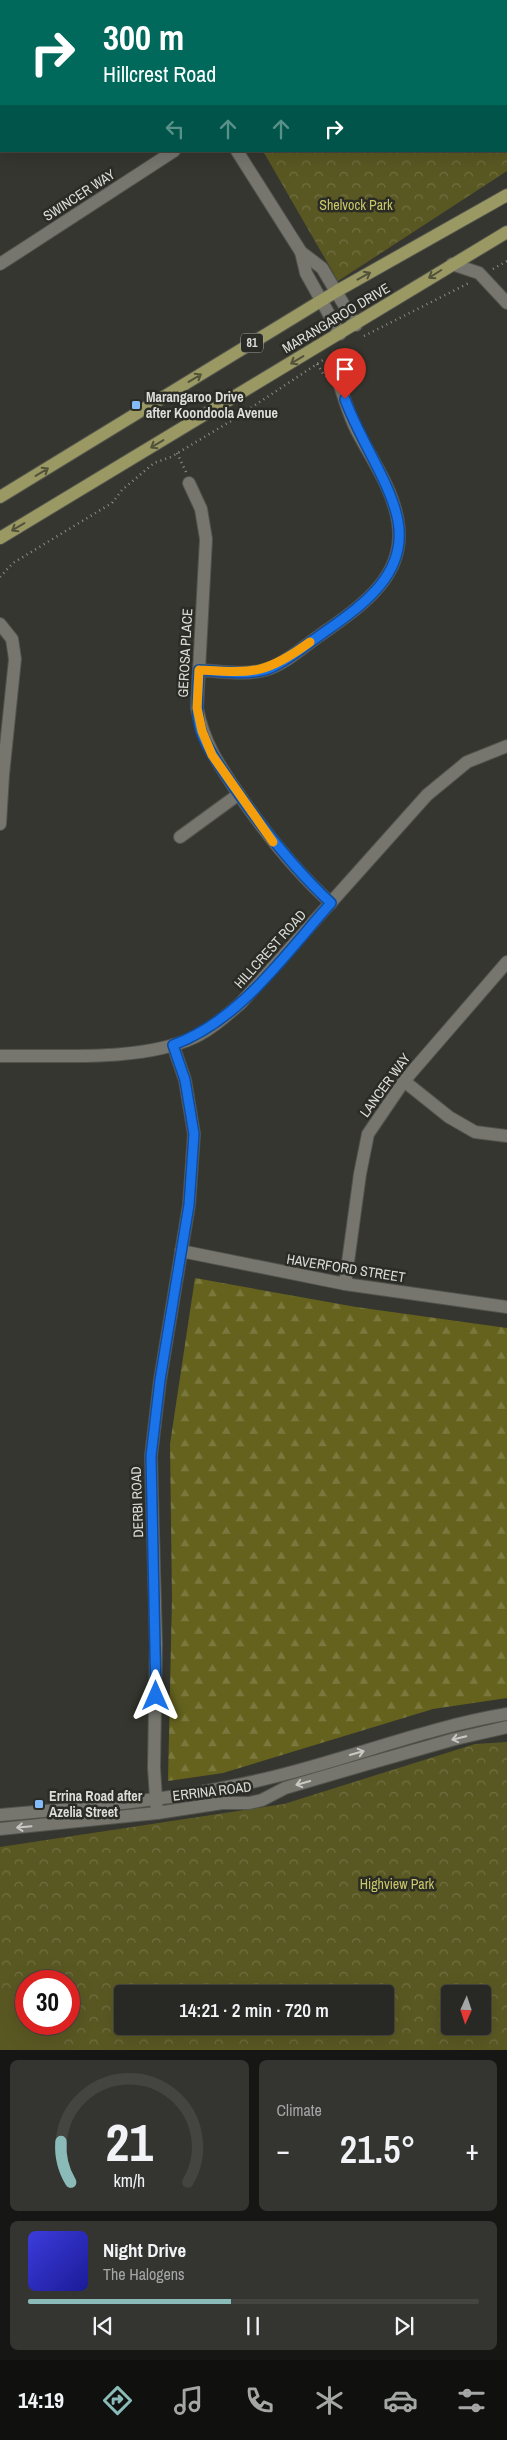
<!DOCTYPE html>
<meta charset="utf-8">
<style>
:root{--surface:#282824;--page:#343431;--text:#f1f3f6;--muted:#a5a6a6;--line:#444441;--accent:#8bbbb9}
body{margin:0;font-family:"Archivo Narrow",sans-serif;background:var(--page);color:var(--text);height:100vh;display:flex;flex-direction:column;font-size:19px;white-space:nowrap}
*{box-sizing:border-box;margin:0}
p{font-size:16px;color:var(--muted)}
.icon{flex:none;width:28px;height:28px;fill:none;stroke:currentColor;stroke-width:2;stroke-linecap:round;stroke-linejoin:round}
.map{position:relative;height:2050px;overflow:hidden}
.sheet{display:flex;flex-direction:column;gap:10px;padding:10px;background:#161614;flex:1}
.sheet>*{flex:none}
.guide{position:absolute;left:0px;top:0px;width:508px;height:152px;box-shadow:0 5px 20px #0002,0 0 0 1px var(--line);background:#00695c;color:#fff;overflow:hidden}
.needle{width:32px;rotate:183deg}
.buttons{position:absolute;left:441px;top:1985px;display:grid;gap:10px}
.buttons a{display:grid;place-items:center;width:50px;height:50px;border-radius:5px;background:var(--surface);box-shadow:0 5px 20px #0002,0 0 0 1px var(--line);font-size:25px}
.speed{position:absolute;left:15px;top:1970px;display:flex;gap:10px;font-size:25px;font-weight:700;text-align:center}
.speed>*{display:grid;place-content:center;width:65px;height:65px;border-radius:50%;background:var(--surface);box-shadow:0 5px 20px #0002,0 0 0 1px var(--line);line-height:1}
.speed .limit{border:8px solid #d22;background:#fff;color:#111}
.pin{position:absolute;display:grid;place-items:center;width:42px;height:42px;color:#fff;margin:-51px -21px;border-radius:50% 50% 50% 0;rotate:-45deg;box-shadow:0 0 5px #0007}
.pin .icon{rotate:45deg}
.me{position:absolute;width:55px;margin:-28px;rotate:0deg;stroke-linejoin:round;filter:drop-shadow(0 0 4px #0008)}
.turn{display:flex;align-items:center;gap:18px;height:105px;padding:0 20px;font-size:22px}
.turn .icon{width:65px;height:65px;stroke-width:2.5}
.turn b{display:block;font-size:35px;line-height:42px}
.lanes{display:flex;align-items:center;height:48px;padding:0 20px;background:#0003;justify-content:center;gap:25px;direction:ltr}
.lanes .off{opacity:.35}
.big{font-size:38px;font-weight:600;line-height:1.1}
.sheet .tile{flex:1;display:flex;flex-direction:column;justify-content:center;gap:8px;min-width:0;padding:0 18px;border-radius:8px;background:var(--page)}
.sheet .dial{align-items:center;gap:0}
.dial svg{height:130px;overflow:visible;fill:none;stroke:var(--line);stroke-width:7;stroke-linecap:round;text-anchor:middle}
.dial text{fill:var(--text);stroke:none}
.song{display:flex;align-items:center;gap:15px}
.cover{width:60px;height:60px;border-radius:8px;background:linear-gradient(135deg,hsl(240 70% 55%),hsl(240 70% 35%))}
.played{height:5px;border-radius:2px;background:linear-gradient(90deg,var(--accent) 45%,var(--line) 45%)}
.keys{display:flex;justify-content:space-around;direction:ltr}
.heat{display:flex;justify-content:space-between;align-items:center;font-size:28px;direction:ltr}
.sheet .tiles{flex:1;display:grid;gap:10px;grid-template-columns:1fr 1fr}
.tile:last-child{grid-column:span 2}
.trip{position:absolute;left:114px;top:1985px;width:280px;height:50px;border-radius:5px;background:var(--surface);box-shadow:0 5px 20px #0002,0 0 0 1px var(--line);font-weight:600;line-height:50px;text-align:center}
.tabs{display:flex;height:80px;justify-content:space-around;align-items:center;background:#10100e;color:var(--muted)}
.tabs .icon{width:35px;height:35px}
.tabs .on{color:var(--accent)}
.tabs b{font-size:22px;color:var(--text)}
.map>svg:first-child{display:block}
</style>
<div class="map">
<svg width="507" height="2050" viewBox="0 0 507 2050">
<defs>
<pattern id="forest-firs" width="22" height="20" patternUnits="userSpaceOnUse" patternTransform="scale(1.25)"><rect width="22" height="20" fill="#64621d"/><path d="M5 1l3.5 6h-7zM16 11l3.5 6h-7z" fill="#7a783d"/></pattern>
<pattern id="park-crowns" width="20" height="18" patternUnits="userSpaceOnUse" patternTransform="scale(1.25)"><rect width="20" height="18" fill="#5a5822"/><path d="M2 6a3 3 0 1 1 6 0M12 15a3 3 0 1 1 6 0" fill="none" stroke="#716f42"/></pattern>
</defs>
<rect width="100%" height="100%" fill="#363630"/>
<polygon fill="url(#forest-firs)" points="195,1278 356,1307 507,1328 507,1698 433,1709 223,1773 168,1781 172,1598 170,1444"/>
<g fill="url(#park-crowns)" fill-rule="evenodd">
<polygon points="230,0 507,0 507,171 338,281 263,151 506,151 506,1"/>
<path d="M 507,1742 L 507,2050 L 0,2050 L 0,1847 L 284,1804 L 475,1744 ZM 26,1981 L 69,1981 L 69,2024 L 26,2024 ZM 122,1994 L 385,1994 L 385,2026 L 122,2026 ZM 450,1994 L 482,1994 L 482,2026 L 450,2026 Z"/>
</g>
<g fill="#5a5822">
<rect x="348" y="0" width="151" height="1"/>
<polygon points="0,1990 26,1991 26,2024 56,2024 55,2050 0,2050"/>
</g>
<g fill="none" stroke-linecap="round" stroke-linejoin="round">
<g stroke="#53534e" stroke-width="14">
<g id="minor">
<polyline points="42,1 44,0"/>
<polyline points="212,1 212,0"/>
<polyline points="0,27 1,26"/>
<polyline points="237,151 301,252 322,268 356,325"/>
<polyline points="301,252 306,273 340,334"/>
<polyline points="0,264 174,151"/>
<polyline points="452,264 479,273 507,303"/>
<path d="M 189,483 L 201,509 L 206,539 L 197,708 C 204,744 219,765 240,796 C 267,835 295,871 331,903"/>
<polyline points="0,624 12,639 15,659 3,775 0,824"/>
<path d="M 199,670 C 221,671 246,676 268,669 C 286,663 303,647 319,636 C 358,608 407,578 398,522 C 393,489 371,458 356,429 C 349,415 345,400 340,386"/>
<polyline points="180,837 239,794"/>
<path d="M 0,1056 C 59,1055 142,1062 195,1037 C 212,1029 227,1015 241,1003 L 427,795 L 467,762 L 507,746"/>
<polyline points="404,1081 449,1117 475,1132 507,1136"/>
<polyline points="181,1251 345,1284 507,1307"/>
<polyline points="345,1284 360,1174 368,1134 404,1081 507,962"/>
<polyline points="157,1813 154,1768 156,1644 151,1456 160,1380 189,1205 194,1134 185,1080 173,1045"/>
<path d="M 0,1815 C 93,1807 186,1799 277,1776 C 354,1757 429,1727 507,1714"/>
<polyline points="0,1829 157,1813 222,1803 249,1803 262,1800 285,1788 367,1764 455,1739 507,1727"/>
</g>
</g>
<g stroke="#53534e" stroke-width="14">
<g id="major">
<polyline points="0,497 337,291 507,195"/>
<polyline points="0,538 507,232"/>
</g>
</g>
<g stroke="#8f8f8a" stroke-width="2.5" stroke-dasharray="1 4" stroke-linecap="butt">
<polyline points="493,269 507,261"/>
<polyline points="364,336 469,283"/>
<polyline points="317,364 324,375 331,379"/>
<polyline points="177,453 186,472"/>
<polyline points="0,577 13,563 112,503 122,490 154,463 171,457 231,421 323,360"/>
</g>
<use href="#minor" stroke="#76766f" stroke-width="12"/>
<use href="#major" stroke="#9a9963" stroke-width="12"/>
</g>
<defs><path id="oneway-shaft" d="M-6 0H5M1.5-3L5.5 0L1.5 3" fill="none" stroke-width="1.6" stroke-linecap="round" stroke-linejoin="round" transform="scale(1.25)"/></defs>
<g stroke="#52523b">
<use href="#oneway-shaft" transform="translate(435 274) rotate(148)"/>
<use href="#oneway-shaft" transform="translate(364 276) rotate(-29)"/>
<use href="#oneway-shaft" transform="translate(297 360) rotate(149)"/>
<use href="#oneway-shaft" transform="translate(195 378) rotate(-31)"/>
<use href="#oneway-shaft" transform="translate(157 444) rotate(149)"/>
<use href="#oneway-shaft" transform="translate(42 472) rotate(-31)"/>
<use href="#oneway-shaft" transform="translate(18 527) rotate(149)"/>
</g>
<g stroke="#c8c8c4">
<use href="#oneway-shaft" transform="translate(459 1738) rotate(166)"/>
<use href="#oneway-shaft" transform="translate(357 1753) rotate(-16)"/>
<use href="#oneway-shaft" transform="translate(303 1783) rotate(164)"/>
<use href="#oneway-shaft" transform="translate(24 1827) rotate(175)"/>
</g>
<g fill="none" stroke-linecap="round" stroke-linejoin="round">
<g stroke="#114b97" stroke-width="12">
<path id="route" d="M 156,1696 L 151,1456 L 160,1380 L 189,1205 L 194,1134 L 185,1080 L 173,1045 C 241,1020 284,955 331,903 C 293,868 263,829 234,787 C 222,769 208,751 201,731 C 195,711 198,691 199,670 C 221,671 246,676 268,669 C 286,662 303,647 319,636 C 358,608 408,577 398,521 C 391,483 359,439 345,399"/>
</g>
<use href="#route" stroke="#1a73e8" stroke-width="9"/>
<path stroke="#f59e0b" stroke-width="9" d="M 273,842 L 212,755 L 202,731 L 197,708 L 199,670 C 253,673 265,675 310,642"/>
</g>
<g fill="#83bcfb" stroke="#2c2c26" stroke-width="2">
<rect x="131" y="400" width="10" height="10" rx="2.5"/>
<rect x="34" y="1799" width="10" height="10" rx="2.5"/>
</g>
<g text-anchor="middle" stroke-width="5" stroke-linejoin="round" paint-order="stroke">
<rect fill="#2c2c26" stroke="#a7a7a3" stroke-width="1" x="241" y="333.5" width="22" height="19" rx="4"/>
<g font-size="12" font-weight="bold" fill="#dcdcd9">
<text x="252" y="347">81</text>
</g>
<g font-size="14" fill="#dcdcd9" stroke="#2c2c26">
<text transform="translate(79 195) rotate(-33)" y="5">SWINCER WAY</text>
<text transform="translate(336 318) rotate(-31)" y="5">MARANGAROO DRIVE</text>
<text transform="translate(185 653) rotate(-87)" y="5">GEROSA PLACE</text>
<text transform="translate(270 949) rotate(-48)" y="5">HILLCREST ROAD</text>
<text transform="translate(385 1085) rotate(-54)" y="5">LANCER WAY</text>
<text transform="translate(346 1268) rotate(9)" y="5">HAVERFORD STREET</text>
<text transform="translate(137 1502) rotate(-92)" y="5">DERBI ROAD</text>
<text transform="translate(212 1791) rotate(-7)" y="5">ERRINA ROAD</text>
</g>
<g font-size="14" fill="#c9c767" stroke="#2c2c26">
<text x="356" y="210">Shelvock Park</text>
<text x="397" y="1889">Highview Park</text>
</g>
<g font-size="14" font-weight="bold" fill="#dcdcd9" stroke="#2c2c26" text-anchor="start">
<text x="146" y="402">Marangaroo Drive<tspan x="146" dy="16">after Koondoola Avenue</tspan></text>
<text x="49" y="1801">Errina Road after<tspan x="49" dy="16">Azelia Street</tspan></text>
</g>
</g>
</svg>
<div class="buttons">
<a><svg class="needle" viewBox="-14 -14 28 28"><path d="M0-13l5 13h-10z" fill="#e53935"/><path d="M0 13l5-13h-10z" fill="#a5a6a6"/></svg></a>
</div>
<div class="speed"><div class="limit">30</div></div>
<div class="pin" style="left:345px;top:399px;background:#d93025"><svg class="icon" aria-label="arrive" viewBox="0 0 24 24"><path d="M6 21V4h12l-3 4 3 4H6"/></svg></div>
<svg class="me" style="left:156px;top:1696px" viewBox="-20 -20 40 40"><path d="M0-17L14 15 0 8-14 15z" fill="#1a73e8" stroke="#fff" stroke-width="4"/></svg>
<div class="trip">14:21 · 2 min · 720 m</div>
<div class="guide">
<div class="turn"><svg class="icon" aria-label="right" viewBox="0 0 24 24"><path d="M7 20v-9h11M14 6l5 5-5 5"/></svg><div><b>300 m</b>Hillcrest Road</div></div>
<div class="lanes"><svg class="icon off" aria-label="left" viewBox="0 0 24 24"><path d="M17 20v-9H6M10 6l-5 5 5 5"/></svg><svg class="icon off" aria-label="ahead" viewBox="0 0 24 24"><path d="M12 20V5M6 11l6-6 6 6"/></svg><svg class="icon off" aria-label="ahead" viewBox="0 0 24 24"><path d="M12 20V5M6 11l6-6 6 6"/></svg><svg class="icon" aria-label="right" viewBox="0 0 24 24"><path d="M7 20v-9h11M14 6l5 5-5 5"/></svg></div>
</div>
</div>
<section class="sheet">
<div class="tiles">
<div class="tile dial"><svg viewBox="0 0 100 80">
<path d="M14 69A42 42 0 1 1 86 69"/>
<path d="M14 69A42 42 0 0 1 8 44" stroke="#8bbbb9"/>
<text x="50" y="56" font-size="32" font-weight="700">21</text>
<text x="50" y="72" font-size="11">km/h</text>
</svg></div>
<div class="tile"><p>Climate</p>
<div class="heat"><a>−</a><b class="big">21.5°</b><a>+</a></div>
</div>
<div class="tile">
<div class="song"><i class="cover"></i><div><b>Night Drive</b><p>The Halogens</p></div></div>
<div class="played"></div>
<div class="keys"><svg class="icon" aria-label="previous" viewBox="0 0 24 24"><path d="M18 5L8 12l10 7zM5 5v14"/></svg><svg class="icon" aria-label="pause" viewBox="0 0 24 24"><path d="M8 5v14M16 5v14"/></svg><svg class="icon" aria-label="next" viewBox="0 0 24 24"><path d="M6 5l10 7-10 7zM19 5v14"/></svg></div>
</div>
</div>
</section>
<nav class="tabs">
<b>14:19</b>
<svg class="icon on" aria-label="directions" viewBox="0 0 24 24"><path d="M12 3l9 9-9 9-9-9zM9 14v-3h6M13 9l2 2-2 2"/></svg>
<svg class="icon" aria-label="music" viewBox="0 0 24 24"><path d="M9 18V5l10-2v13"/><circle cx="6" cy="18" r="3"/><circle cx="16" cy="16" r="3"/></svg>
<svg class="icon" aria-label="phone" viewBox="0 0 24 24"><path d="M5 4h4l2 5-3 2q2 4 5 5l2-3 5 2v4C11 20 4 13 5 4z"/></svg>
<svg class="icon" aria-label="climate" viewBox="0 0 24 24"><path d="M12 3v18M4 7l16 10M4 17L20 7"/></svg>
<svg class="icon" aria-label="car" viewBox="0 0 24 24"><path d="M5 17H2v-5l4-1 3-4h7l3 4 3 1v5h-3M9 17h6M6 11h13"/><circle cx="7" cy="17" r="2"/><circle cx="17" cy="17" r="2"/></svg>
<svg class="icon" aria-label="filters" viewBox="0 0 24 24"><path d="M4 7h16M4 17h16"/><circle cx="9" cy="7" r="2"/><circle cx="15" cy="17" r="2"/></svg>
</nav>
